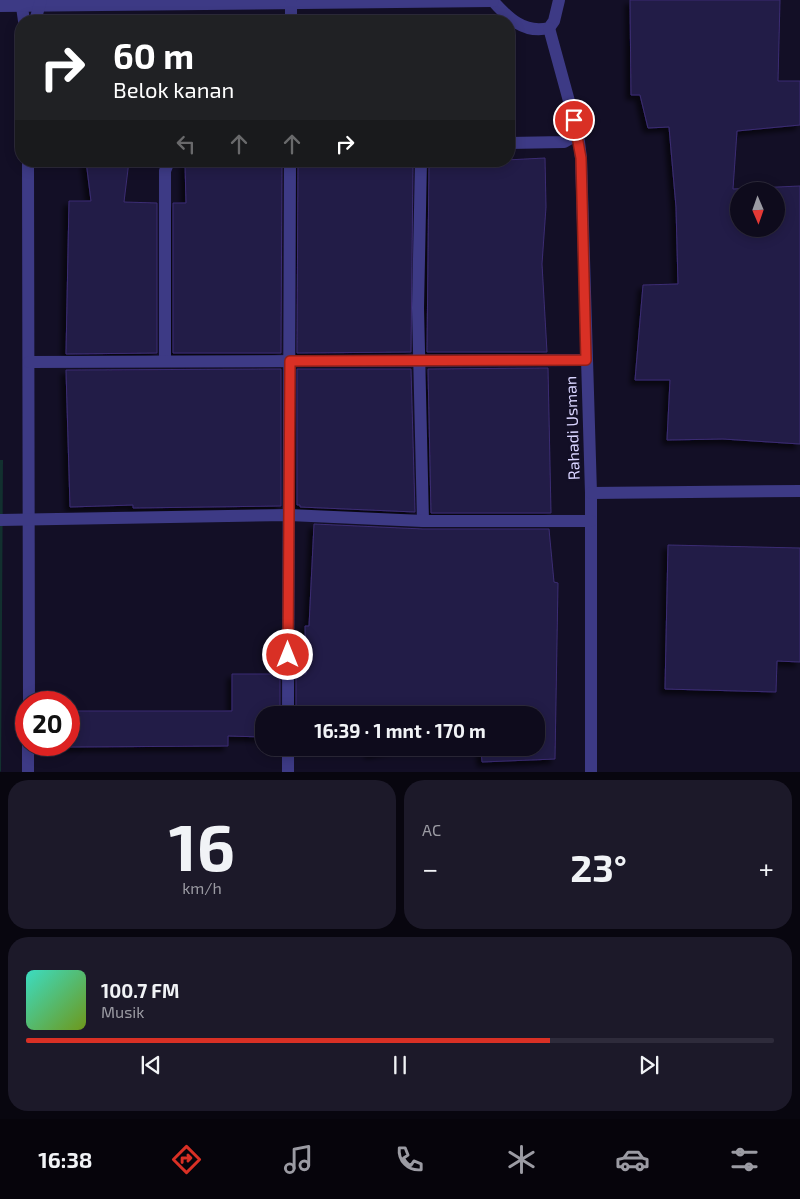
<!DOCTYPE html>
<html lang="id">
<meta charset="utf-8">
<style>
:root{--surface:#0e0b1c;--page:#1c1929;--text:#f1f3f6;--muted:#9b9ba3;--line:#2e2b3b;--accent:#d93025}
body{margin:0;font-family:"Exo 2",sans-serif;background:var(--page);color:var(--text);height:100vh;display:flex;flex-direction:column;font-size:19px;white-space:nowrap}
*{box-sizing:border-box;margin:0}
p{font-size:16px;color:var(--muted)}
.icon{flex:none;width:28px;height:28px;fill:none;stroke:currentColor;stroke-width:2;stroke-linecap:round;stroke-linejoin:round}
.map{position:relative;height:772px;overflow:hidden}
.side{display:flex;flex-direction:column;gap:8px;padding:8px;background:#08060f;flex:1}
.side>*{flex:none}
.hud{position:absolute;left:15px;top:15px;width:500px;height:152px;border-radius:20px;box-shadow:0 2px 12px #0003,0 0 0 1px var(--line);background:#202124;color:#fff;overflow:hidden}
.needle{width:32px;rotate:178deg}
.tools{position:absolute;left:730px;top:182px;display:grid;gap:10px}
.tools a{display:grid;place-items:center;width:55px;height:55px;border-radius:50%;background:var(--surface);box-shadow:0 2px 12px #0003,0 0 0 1px var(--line);font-size:25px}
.speed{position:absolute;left:15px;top:691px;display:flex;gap:10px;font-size:25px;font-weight:700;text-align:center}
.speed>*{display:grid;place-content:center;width:65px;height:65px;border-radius:50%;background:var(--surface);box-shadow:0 2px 12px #0003,0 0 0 1px var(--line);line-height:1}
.speed .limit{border:8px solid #d22;background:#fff;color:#111}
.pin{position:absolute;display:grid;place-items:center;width:42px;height:42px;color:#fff;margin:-21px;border:2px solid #fff;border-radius:50%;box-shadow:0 1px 5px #0007}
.me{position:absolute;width:55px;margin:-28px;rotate:0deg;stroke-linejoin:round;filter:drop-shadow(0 0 4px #0008)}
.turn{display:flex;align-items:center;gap:18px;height:105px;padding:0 15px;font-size:22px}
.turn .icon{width:65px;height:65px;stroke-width:2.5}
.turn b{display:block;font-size:35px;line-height:42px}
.lanes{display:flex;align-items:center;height:48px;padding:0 15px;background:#0003;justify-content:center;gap:25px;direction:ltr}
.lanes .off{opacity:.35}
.big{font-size:38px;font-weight:700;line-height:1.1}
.side .tile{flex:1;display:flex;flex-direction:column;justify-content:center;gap:8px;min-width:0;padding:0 18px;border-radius:20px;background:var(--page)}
.side .dial{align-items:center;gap:0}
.dial b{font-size:65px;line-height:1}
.song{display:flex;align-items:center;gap:15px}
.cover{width:60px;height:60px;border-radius:8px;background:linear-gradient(135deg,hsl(170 70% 55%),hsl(80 70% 35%))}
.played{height:5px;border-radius:2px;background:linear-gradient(90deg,var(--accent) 70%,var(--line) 70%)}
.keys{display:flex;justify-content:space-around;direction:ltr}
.heat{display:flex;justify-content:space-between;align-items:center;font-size:28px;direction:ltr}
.side .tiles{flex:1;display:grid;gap:8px;grid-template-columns:1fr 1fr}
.tile:last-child{grid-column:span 2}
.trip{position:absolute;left:255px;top:706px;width:290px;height:50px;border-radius:20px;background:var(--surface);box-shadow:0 2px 12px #0003,0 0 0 1px var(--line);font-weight:700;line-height:50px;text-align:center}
.tab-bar{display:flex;height:80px;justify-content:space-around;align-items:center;background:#06040b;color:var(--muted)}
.tab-bar .icon{width:35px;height:35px}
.tab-bar .selected{color:var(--accent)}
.tab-bar b{font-size:22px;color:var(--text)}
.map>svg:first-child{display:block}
</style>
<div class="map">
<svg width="800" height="772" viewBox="0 0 800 772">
<defs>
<filter id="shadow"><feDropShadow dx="-4.5" dy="4.5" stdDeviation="2.5" flood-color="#0009"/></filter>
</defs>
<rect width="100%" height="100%" fill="#130f26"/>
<polygon fill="#12302f" points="0,460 3,460 1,772 0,771"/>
<g fill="#241b47" stroke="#3b2d73" fill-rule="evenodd" filter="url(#shadow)">
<path d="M 630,0 L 780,0 L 778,81 L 800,81 L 800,125 L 737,131 L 733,189 L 800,186 L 800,444 L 723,439 L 667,440 L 670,380 L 635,380 L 643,285 L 678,284 L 676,207 L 669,127 L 648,128 L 640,95 L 631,95 ZM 739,191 L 776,191 L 776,229 L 739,229 Z"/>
<polygon points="545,158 546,207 542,264 547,352 427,352 429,164"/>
<polygon points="86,161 129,161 124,202 157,203 157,353 66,354 69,201 91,201"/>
<polygon points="231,161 282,161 281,353 173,353 173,203 186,203 185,163"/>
<polygon points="298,161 408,161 408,165 413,165 411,352 297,353"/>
<polygon points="548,368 551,513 431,513 428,369"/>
<polygon points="281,369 281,506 133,508 133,505 70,507 66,370"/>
<polygon points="297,369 411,369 415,512 300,507 300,505 297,505"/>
<polygon points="314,524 423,529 549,529 554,582 558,583 555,759 482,762 481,748 536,748 536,715 296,715 296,674 306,674 305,626 309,626"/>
<polygon points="668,545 800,548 800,662 777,661 776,692 665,689"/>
<polygon points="232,674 280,674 280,715 264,715 264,737 228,736 228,746 69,747 69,711 232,711"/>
<polygon points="369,748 400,748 370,754"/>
</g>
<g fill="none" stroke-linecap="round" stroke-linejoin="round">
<g stroke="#3d3a85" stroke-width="12">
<polyline points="21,0 24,21"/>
<path d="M 492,0 C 508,18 524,34 549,28 L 554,21 L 559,0"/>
<polyline points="0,6 493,1"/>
<polyline points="35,21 41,0"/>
<polyline points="291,21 291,2"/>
<polyline points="549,28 578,134 581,158 591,493 591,772"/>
<polyline points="509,143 564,142 578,134"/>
<polyline points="28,161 29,702"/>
<polyline points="421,161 418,308 423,521"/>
<polyline points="165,361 165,171 169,161"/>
<polyline points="29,362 586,360"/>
<polyline points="591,493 800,491"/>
<polyline points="0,520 289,515 423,521 591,521"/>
<polyline points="288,715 290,161"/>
<polyline points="288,748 288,772"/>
<polyline points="28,772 28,745"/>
</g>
</g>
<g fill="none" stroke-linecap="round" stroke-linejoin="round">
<g stroke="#8d1f18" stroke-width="12">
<polyline id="route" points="288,655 290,361 586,360 581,158 574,120"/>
</g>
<use href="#route" stroke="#d93025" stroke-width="9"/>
</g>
<g text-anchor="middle" stroke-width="5" stroke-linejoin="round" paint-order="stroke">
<g font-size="16" fill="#d9d4ff" stroke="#130f26">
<text transform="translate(572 428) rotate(-92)" y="6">Rahadi Usman</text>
</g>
</g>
</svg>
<div class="tools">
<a><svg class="needle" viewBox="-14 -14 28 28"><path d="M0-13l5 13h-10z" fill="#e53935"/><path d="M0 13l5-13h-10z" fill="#9b9ba3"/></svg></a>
</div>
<div class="speed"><div class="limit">20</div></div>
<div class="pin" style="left:574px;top:120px;background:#d93025"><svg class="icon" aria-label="arrive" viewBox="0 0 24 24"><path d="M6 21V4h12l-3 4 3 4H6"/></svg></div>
<svg class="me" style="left:288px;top:655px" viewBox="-20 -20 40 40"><circle r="17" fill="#d93025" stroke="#fff" stroke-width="3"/><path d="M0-11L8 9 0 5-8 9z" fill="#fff"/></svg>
<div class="trip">16:39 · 1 mnt · 170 m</div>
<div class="hud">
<div class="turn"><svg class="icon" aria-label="right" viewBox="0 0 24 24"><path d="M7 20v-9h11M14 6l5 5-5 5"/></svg><div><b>60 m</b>Belok kanan</div></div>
<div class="lanes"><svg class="icon off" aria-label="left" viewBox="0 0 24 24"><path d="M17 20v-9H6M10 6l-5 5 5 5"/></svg><svg class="icon off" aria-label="ahead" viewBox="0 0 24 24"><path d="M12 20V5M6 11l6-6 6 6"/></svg><svg class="icon off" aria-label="ahead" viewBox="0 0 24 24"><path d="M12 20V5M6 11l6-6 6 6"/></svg><svg class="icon" aria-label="right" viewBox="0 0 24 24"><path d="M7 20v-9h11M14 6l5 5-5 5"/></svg></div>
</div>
</div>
<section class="side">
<div class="tiles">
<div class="tile dial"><b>16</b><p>km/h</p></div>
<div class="tile"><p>AC</p>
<div class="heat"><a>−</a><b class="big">23°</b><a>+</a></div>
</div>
<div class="tile">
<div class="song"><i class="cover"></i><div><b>100.7 FM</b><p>Musik</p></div></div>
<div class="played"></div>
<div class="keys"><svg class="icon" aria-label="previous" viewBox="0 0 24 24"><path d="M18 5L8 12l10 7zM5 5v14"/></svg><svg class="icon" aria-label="pause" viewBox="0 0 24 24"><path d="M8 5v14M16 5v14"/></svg><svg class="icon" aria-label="next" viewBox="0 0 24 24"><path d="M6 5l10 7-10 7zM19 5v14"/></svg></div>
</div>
</div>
</section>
<nav class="tab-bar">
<b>16:38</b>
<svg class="icon selected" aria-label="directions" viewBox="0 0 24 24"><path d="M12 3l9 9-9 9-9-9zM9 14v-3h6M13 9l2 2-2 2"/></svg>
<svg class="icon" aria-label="music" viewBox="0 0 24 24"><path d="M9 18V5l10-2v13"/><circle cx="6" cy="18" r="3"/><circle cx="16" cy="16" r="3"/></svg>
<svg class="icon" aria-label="phone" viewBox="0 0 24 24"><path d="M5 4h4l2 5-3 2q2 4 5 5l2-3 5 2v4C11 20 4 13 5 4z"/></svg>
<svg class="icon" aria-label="climate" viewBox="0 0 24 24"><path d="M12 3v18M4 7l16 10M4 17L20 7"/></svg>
<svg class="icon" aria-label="car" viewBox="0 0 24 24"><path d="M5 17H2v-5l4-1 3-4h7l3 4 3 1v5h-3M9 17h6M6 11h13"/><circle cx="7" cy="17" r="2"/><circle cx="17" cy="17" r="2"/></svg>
<svg class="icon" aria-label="filters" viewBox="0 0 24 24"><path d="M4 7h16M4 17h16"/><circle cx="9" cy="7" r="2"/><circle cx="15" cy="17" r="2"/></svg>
</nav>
